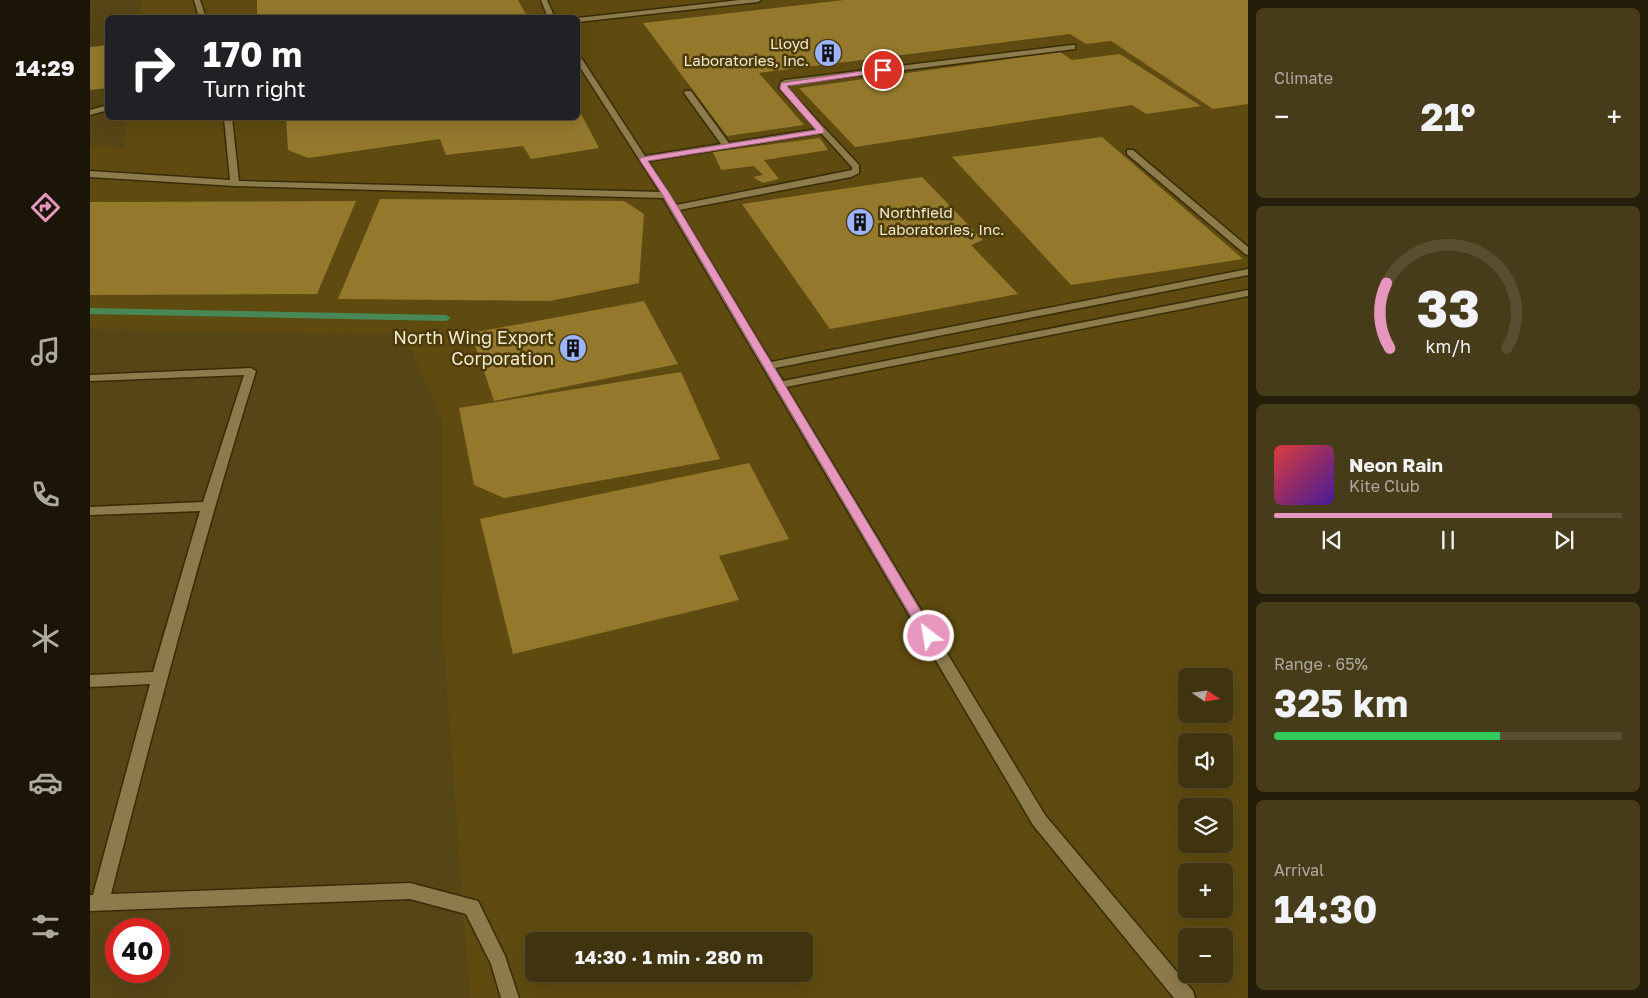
<!DOCTYPE html>
<meta charset="utf-8">
<style>
:root{--surface:#403410;--page:#473c19;--text:#f1f3f6;--muted:#aeaa9f;--line:#594f30;--accent:#e797bd}
body{margin:0;font-family:"Golos Text",sans-serif;background:var(--page);color:var(--text);height:100vh;display:flex;flex-direction:column;font-size:19px;white-space:nowrap}
*{box-sizing:border-box;margin:0}
p{font-size:16px;color:var(--muted)}
.icon{flex:none;width:28px;height:28px;fill:none;stroke:currentColor;stroke-width:2;stroke-linecap:round;stroke-linejoin:round}
.map{position:relative;flex:1;overflow:hidden}
.panel{display:flex;flex-direction:column;gap:8px;padding:8px;background:#231d09;width:400px}
.panel>*{flex:none}
.hud{position:absolute;left:15px;top:15px;width:475px;height:105px;border-radius:8px;box-shadow:0 5px 20px #0002,0 0 0 1px var(--line);background:#202124;color:#fff;overflow:hidden}
.needle{width:32px;rotate:103deg}
.controls{position:absolute;left:1088px;top:668px;display:grid;gap:10px}
.controls a{display:grid;place-items:center;width:55px;height:55px;border-radius:8px;background:var(--surface);box-shadow:0 5px 20px #0002,0 0 0 1px var(--line);font-size:25px}
.speed{position:absolute;left:15px;top:918px;display:flex;gap:10px;font-size:25px;font-weight:700;text-align:center}
.speed>*{display:grid;place-content:center;width:65px;height:65px;border-radius:50%;background:var(--surface);box-shadow:0 5px 20px #0002,0 0 0 1px var(--line);line-height:1}
.speed .limit{border:8px solid #d22;background:#fff;color:#111}
.pin{position:absolute;display:grid;place-items:center;width:42px;height:42px;color:#fff;margin:-21px;border:2px solid #fff;border-radius:50%;box-shadow:0 1px 5px #0007}
.me{position:absolute;width:55px;margin:-28px;rotate:329deg;stroke-linejoin:round;filter:drop-shadow(0 0 4px #0008)}
.turn{display:flex;align-items:center;gap:18px;height:105px;padding:0 15px;font-size:22px}
.turn .icon{width:65px;height:65px;stroke-width:2.5}
.turn b{display:block;font-size:35px;line-height:42px}
.big{font-size:38px;font-weight:700;line-height:1.1}
.panel .widget{flex:1;display:flex;flex-direction:column;justify-content:center;gap:8px;min-width:0;padding:0 18px;border-radius:8px;background:var(--page)}
.panel .dial{align-items:center;gap:0}
.dial svg{height:130px;overflow:visible;fill:none;stroke:var(--line);stroke-width:7;stroke-linecap:round;text-anchor:middle}
.dial text{fill:var(--text);stroke:none}
.song{display:flex;align-items:center;gap:15px}
.cover{width:60px;height:60px;border-radius:8px;background:linear-gradient(135deg,hsl(0 70% 55%),hsl(260 70% 35%))}
.played{height:5px;border-radius:2px;background:linear-gradient(90deg,var(--accent) 80%,var(--line) 80%)}
.keys{display:flex;justify-content:space-around;direction:ltr}
.heat{display:flex;justify-content:space-between;align-items:center;font-size:28px;direction:ltr}
.charge{height:8px;border-radius:4px;background:linear-gradient(90deg,#34c759 65%,var(--line) 0)}
.trip{position:absolute;left:435px;top:932px;width:288px;height:50px;border-radius:8px;background:var(--surface);box-shadow:0 5px 20px #0002,0 0 0 1px var(--line);font-weight:700;line-height:50px;text-align:center}
main{display:flex;flex:1;min-height:0}
.tabs{display:flex;flex-direction:column;width:90px;justify-content:space-around;align-items:center;background:#1a1506;color:var(--muted)}
.tabs .icon{width:35px;height:35px}
.tabs .on{color:var(--accent)}
.tabs b{font-size:22px;color:var(--text)}
.map>svg:first-child{display:block}
</style>
<main>
<nav class="tabs">
<b>14:29</b>
<svg class="icon on" aria-label="directions" viewBox="0 0 24 24"><path d="M12 3l9 9-9 9-9-9zM9 14v-3h6M13 9l2 2-2 2"/></svg>
<svg class="icon" aria-label="music" viewBox="0 0 24 24"><path d="M9 18V5l10-2v13"/><circle cx="6" cy="18" r="3"/><circle cx="16" cy="16" r="3"/></svg>
<svg class="icon" aria-label="phone" viewBox="0 0 24 24"><path d="M5 4h4l2 5-3 2q2 4 5 5l2-3 5 2v4C11 20 4 13 5 4z"/></svg>
<svg class="icon" aria-label="climate" viewBox="0 0 24 24"><path d="M12 3v18M4 7l16 10M4 17L20 7"/></svg>
<svg class="icon" aria-label="car" viewBox="0 0 24 24"><path d="M5 17H2v-5l4-1 3-4h7l3 4 3 1v5h-3M9 17h6M6 11h13"/><circle cx="7" cy="17" r="2"/><circle cx="17" cy="17" r="2"/></svg>
<svg class="icon" aria-label="filters" viewBox="0 0 24 24"><path d="M4 7h16M4 17h16"/><circle cx="9" cy="7" r="2"/><circle cx="15" cy="17" r="2"/></svg>
</nav>
<div class="map">
<svg width="1158" height="998" viewBox="0 0 1158 998">
<rect width="100%" height="100%" fill="#564515"/>
<path fill="#5f4b10" fill-rule="evenodd" d="M 51,0 L 1158,0 L 1158,998 L 380,998 L 353,637 L 352,419 L 314,335 L 0,329 L 0,145 L 34,148 L 37,118 L 488,118 L 488,18 L 49,17 ZM 1096,676 L 1134,676 L 1134,714 L 1096,714 ZM 1096,741 L 1134,741 L 1134,779 L 1096,779 ZM 1096,806 L 1134,806 L 1134,844 L 1096,844 ZM 1096,871 L 1134,871 L 1134,909 L 1096,909 ZM 1096,936 L 1134,936 L 1134,974 L 1096,974 ZM 444,941 L 714,941 L 714,974 L 444,974 Z"/>
<g fill="none" stroke-linecap="round" stroke-linejoin="round">
<polygon fill="#488756" fill-rule="evenodd" points="0,308 356,315 361,318 356,321 0,314"/>
</g>
<g fill="#94792d">
<polygon points="167,0 428,0 438,18 167,18"/>
<polygon points="754,0 1158,0 1158,104 1123,109 1021,41 996,44 980,34 669,73 714,125 637,136 553,23"/>
<polygon points="18,45 18,88 0,90 0,47"/>
<polygon points="970,52 982,60 1030,54 1111,106 1056,114 1042,105 765,147 709,88"/>
<polygon points="488,108 509,148 441,159 433,146 356,155 350,139 218,158 198,150 196,118 488,118"/>
<polygon points="1012,137 1153,259 981,285 862,157"/>
<polygon points="730,138 738,150 674,160 689,179 673,183 663,177 673,175 664,166 631,170 623,152"/>
<polygon points="832,177 893,240 881,245 928,294 740,329 652,204"/>
<polygon points="290,199 534,201 554,214 549,283 460,301 248,299"/>
<polygon points="266,201 227,294 0,295 0,202"/>
<polygon points="554,301 588,364 404,401 381,333"/>
<polygon points="591,372 630,459 414,498 384,485 369,408"/>
<polygon points="659,463 699,539 629,556 649,600 423,654 390,519"/>
</g>
<g fill="none" stroke-linecap="round" stroke-linejoin="round">
<g stroke="#382c07" stroke-width="3">
<g id="minor">
<polygon points="104,0 110,0 116,18 109,18"/>
<polygon points="451,0 457,0 465,18 458,18"/>
<polygon points="650,0 671,0 668,2 488,22 488,18"/>
<path d="M 982,45 L 985,45 L 985,49 L 700,84 L 697,88 L 769,165 L 769,173 L 761,177 L 589,210 L 681,362 L 1158,269 L 1158,275 L 685,368 L 693,381 L 1158,290 L 1158,296 L 696,387 L 955,815 L 1103,991 L 1105,998 L 1084,998 L 943,825 L 573,198 L 145,186 L 0,177 L 0,171 L 140,180 L 134,118 L 142,118 L 149,181 L 570,192 L 488,64 L 488,57 L 492,59 L 555,156 L 631,144 L 594,93 L 595,91 L 601,91 L 639,143 L 727,129 L 689,88 L 691,82 L 695,80 ZM 731,133 L 762,167 L 762,170 L 586,205 L 558,161 Z"/>
<polygon points="18,105 18,110 0,115 0,110"/>
<polygon points="1037,150 1043,150 1158,247 1158,255 1155,254 1037,154"/>
<path d="M 161,368 L 166,371 C 112,544 66,718 21,894 L 320,883 L 388,901 L 415,956 L 429,998 L 411,998 L 401,964 L 376,914 L 320,899 L 0,911 L 0,895 L 3,895 L 60,684 L 0,687 L 0,675 L 63,672 L 110,511 L 0,515 L 0,507 L 113,502 L 154,375 L 0,381 L 0,375 Z"/>
</g>
</g>
<use href="#minor" fill="#8d7b4c" fill-rule="evenodd"/>
</g>
<polygon fill="#e797bd" stroke="#96627b" points="793,68 796,70 795,72 697,86 734,129 734,133 558,161 580,194 844,633 846,636 844,640 835,640 572,194 549,159 553,157 726,130 690,89 691,83"/>
<defs>
<g id="building-disc" transform="scale(1.4375)"><circle r="9.5" fill="#9cb4fd" stroke="#4b3b08"/><path d="M-4-6H4V6H1V3H-1V6H-4ZM-2.5-4.3h1.7v1.8h-1.7ZM.8-4.3h1.7v1.8H.8ZM-2.5-1h1.7V.8h-1.7ZM.8-1h1.7V.8H.8Z" fill="#111"/></g>
</defs>
<g fill-rule="evenodd">
<use href="#building-disc" x="738" y="53"/>
<use href="#building-disc" x="770" y="222"/>
<use href="#building-disc" x="483" y="348"/>
</g>
<g text-anchor="middle" stroke-width="5" stroke-linejoin="round" paint-order="stroke">
<g font-size="15" fill="#f2e9d0" stroke="#4b3b08" text-anchor="end">
<text x="719" y="49">Lloyd<tspan x="719" dy="17">Laboratories, Inc.</tspan></text>
<text x="789" y="218" text-anchor="start">Northfield<tspan x="789" dy="17">Laboratories, Inc.</tspan></text>
</g>
<g font-size="18" fill="#f2e9d0" stroke="#4b3b08" text-anchor="end">
<text x="464" y="344">North Wing Export<tspan x="464" dy="21">Corporation</tspan></text>
</g>
</g>
</svg>
<div class="controls">
<a><svg class="needle" viewBox="-14 -14 28 28"><path d="M0-13l5 13h-10z" fill="#e53935"/><path d="M0 13l5-13h-10z" fill="#aeaa9f"/></svg></a>
<a><svg class="icon" aria-label="sound" viewBox="0 0 24 24"><path d="M4 9h4l5-4v14l-5-4H4zM17 9q2 3 0 6"/></svg></a>
<a><svg class="icon" aria-label="layers" viewBox="0 0 24 24"><path d="M12 4l9 5-9 5-9-5zM3 14l9 5 9-5"/></svg></a>
<a>+</a>
<a>−</a>
</div>
<div class="speed"><div class="limit">40</div></div>
<div class="pin" style="left:793px;top:70px;background:#d93025"><svg class="icon" aria-label="arrive" viewBox="0 0 24 24"><path d="M6 21V4h12l-3 4 3 4H6"/></svg></div>
<svg class="me" style="left:839px;top:636px" viewBox="-20 -20 40 40"><circle r="17" fill="#e797bd" stroke="#fff" stroke-width="3"/><path d="M0-11L8 9 0 5-8 9z" fill="#fff"/></svg>
<div class="trip">14:30 · 1 min · 280 m</div>
<div class="hud">
<div class="turn"><svg class="icon" aria-label="right" viewBox="0 0 24 24"><path d="M7 20v-9h11M14 6l5 5-5 5"/></svg><div><b>170 m</b>Turn right</div></div>
</div>
</div>
<section class="panel">
<div class="widget"><p>Climate</p>
<div class="heat"><a>−</a><b class="big">21°</b><a>+</a></div>
</div>
<div class="widget dial"><svg viewBox="0 0 100 80">
<path d="M14 69A42 42 0 1 1 86 69"/>
<path d="M14 69A42 42 0 0 1 12 29" stroke="#e797bd"/>
<text x="50" y="56" font-size="32" font-weight="700">33</text>
<text x="50" y="72" font-size="11">km/h</text>
</svg></div>
<div class="widget">
<div class="song"><i class="cover"></i><div><b>Neon Rain</b><p>Kite Club</p></div></div>
<div class="played"></div>
<div class="keys"><svg class="icon" aria-label="previous" viewBox="0 0 24 24"><path d="M18 5L8 12l10 7zM5 5v14"/></svg><svg class="icon" aria-label="pause" viewBox="0 0 24 24"><path d="M8 5v14M16 5v14"/></svg><svg class="icon" aria-label="next" viewBox="0 0 24 24"><path d="M6 5l10 7-10 7zM19 5v14"/></svg></div>
</div>
<div class="widget"><p>Range · 65%</p><b class="big">325 km</b><div class="charge"></div></div>
<div class="widget"><p>Arrival</p><b class="big">14:30</b></div>
</section>
</main>
